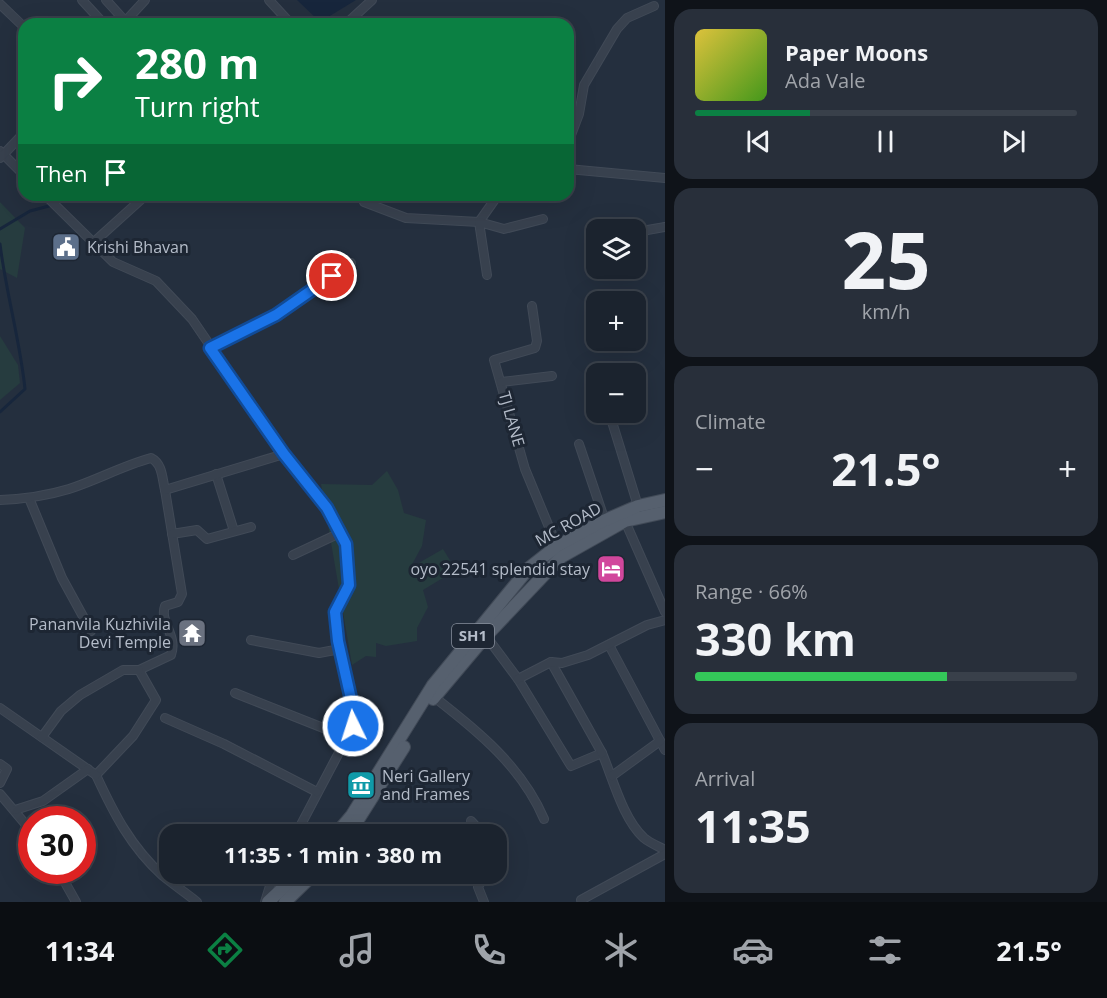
<!DOCTYPE html>
<meta charset="utf-8">
<style>
:root{--surface:#1b232e;--page:#282f3a;--text:#f1f3f6;--muted:#a0a4aa;--line:#39404a;--accent:#0b8043}
body{margin:0;font-family:"Open Sans",sans-serif;background:var(--page);color:var(--text);height:100vh;display:flex;flex-direction:column;font-size:22px;white-space:nowrap}
*{box-sizing:border-box;margin:0}
p{font-size:20px;color:var(--muted)}
.icon{flex:none;width:33px;height:33px;fill:none;stroke:currentColor;stroke-width:2;stroke-linecap:round;stroke-linejoin:round}
.map{position:relative;flex:1;overflow:hidden}
.details{display:flex;flex-direction:column;gap:9px;padding:9px;background:#0f1319;width:442px}
.details>*{flex:none}
.hud{position:absolute;left:18px;top:18px;width:556px;height:183px;border-radius:18px;box-shadow:0 6px 24px #0002,0 0 0 2px var(--line);background:#0b8043;color:#fff;overflow:hidden}
.tools{position:absolute;left:586px;top:219px;display:grid;gap:12px}
.tools a{display:grid;place-items:center;width:60px;height:60px;border-radius:12px;background:var(--surface);box-shadow:0 6px 24px #0002,0 0 0 2px var(--line);font-size:30px}
.speed{position:absolute;left:18px;top:806px;display:flex;gap:12px;font-size:30px;font-weight:700;text-align:center}
.speed>*{display:grid;place-content:center;width:78px;height:78px;border-radius:50%;background:var(--surface);box-shadow:0 6px 24px #0002,0 0 0 2px var(--line);line-height:1}
.speed .limit{border:9px solid #d22;background:#fff;color:#111}
.pin{position:absolute;display:grid;place-items:center;width:51px;height:51px;color:#fff;margin:-26px;border:3px solid #fff;border-radius:50%;box-shadow:0 2px 6px #0007}
.me{position:absolute;width:66px;margin:-33px;rotate:356deg;stroke-linejoin:round;filter:drop-shadow(0 0 4px #0008)}
.turn{display:flex;align-items:center;gap:21px;height:126px;padding:0 18px;font-size:27px}
.turn .icon{width:78px;height:78px;stroke-width:2.5}
.turn b{display:block;font-size:42px;line-height:51px}
.then{display:flex;align-items:center;height:57px;padding:0 18px;background:#0003;gap:12px;font-size:22px}
.big{font-size:45px;font-weight:700;line-height:1.1}
.details .widget{flex:1;display:flex;flex-direction:column;justify-content:center;gap:9px;min-width:0;padding:0 21px;border-radius:18px;background:var(--page)}
.details .dial{align-items:center;gap:0}
.dial b{font-size:78px;line-height:1}
.song{display:flex;align-items:center;gap:18px}
.cover{width:72px;height:72px;border-radius:9px;background:linear-gradient(135deg,hsl(50 70% 55%),hsl(100 70% 35%))}
.played{height:6px;border-radius:3px;background:linear-gradient(90deg,var(--accent) 30%,var(--line) 30%)}
.keys{display:flex;justify-content:space-around;direction:ltr}
.heat{display:flex;justify-content:space-between;align-items:center;font-size:33px;direction:ltr}
.charge{height:9px;border-radius:4px;background:linear-gradient(90deg,#34c759 66%,var(--line) 0)}
.trip{position:absolute;left:159px;top:824px;width:348px;height:60px;border-radius:18px;background:var(--surface);box-shadow:0 6px 24px #0002,0 0 0 2px var(--line);font-weight:700;line-height:60px;text-align:center}
.dock{display:flex;height:96px;justify-content:space-around;align-items:center;background:#0b0e12;color:var(--muted)}
.dock .icon{width:42px;height:42px}
.dock .on{color:var(--accent)}
.dock b{font-size:27px;color:var(--text)}
main{display:flex;flex:1;min-height:0}
.map>svg:first-child{display:block}
</style>
<main>
<div class="map">
<svg width="665" height="902" viewBox="0 0 665 902">
<rect width="100%" height="100%" fill="#242f3e"/>
<g fill="#263c3f">
<polygon points="0,202 25,228 17,278 0,269"/>
<polygon points="0,336 18,365 20,383 0,400"/>
<polygon points="387,471 398,490 404,513 426,520 422,546 410,568 443,549 456,570 423,590 428,607 417,628 417,641 386,646 376,643 376,657 366,656 352,665 321,484 372,485"/>
</g>
<polygon fill="#17263c" points="297,0 356,0 320,22"/>
<g fill="none" stroke-linecap="round" stroke-linejoin="round">
<g stroke="#17263c" stroke-width="3">
<polyline points="68,200 78,195"/>
<polyline points="0,229 30,211 49,206"/>
<path d="M 0,244 C 6,293 20,340 25,389 L 0,412"/>
</g>
<g stroke="#414a57" stroke-width="10">
<g id="street">
<polyline points="82,0 104,24"/>
<polyline points="106,0 125,21"/>
<polyline points="269,0 291,24"/>
<polyline points="0,4 24,27"/>
<polyline points="123,24 145,0"/>
<polyline points="346,24 372,0"/>
<polyline points="568,143 579,114 584,85 617,29 627,18 654,6"/>
<polyline points="0,151 24,175"/>
<polyline points="0,158 24,133"/>
<polyline points="568,169 665,178"/>
<polyline points="45,195 113,262 156,281 192,319 284,454 327,508 342,532 349,557 349,585 335,612 338,641 353,708 353,726 296,834"/>
<polyline points="361,195 364,202 406,218 479,222 498,195"/>
<polyline points="636,232 665,227"/>
<polyline points="94,242 146,195"/>
<polyline points="487,275 479,222 504,229 543,219"/>
<polyline points="532,306 537,341 535,348 494,360 525,469 559,551"/>
<polyline points="210,348 276,315 351,263"/>
<polyline points="501,382 552,376"/>
<polyline points="609,412 638,506"/>
<polyline points="579,444 605,521"/>
<polyline points="216,474 234,531"/>
<path d="M 165,490 L 182,594 L 178,602 L 165,606 C 159,622 178,635 171,655 L 139,670 L 156,700 L 133,736 L 96,775 C 114,814 131,847 163,876 C 174,885 186,893 197,902"/>
<polyline points="29,498 62,578 91,631"/>
<path d="M 0,500 C 24,499 46,496 69,489 C 97,480 122,466 151,458 C 163,464 162,479 165,490 L 284,454"/>
<polyline points="625,521 665,612"/>
<polyline points="172,534 197,530 207,539 251,527"/>
<polyline points="293,555 342,532"/>
<path d="M 486,636 L 518,679 L 571,766 L 602,753 C 613,779 623,819 644,838 C 650,843 658,846 665,850"/>
<polyline points="251,640 319,653 340,649"/>
<polyline points="609,645 665,750"/>
<polyline points="551,662 602,753"/>
<polyline points="518,679 551,662 562,663 588,655 647,625 665,620"/>
<polyline points="235,693 346,737"/>
<path d="M 434,697 C 478,731 522,767 544,819"/>
<polyline points="0,708 96,775"/>
<polyline points="165,718 224,744 317,792"/>
<polyline points="42,737 61,711 80,695 123,670 139,670"/>
<polyline points="0,764 7,769 0,783"/>
<polyline points="612,776 660,741"/>
<polyline points="0,794 32,832"/>
<polyline points="15,810 43,801 88,769"/>
<polyline points="471,821 483,834"/>
<polyline points="496,852 496,856"/>
<polyline points="58,870 76,902"/>
<polyline points="581,900 665,854"/>
<polyline points="265,902 274,873"/>
<polyline points="484,902 478,887 486,873"/>
</g>
</g>
<g stroke="#414a57" stroke-width="14">
<g id="primary">
<polyline points="433,699 486,636 561,557 625,521 665,512"/>
<polyline points="336,834 352,815 433,685 529,568 557,546 601,522 638,506 665,500"/>
<polyline points="349,834 404,747"/>
<polyline points="268,902 299,873"/>
<polyline points="285,902 315,873"/>
</g>
</g>
<use href="#street" stroke="#38414e" stroke-width="8"/>
<use href="#primary" stroke="#56606e" stroke-width="12"/>
</g>
<g fill="none" stroke-linecap="round" stroke-linejoin="round">
<g stroke="#114b97" stroke-width="15">
<polyline id="route" points="332,276 276,315 210,348 284,454 327,508 346,544 349,585 335,612 338,641 353,708 353,726"/>
</g>
<use href="#route" stroke="#1a73e8" stroke-width="10"/>
</g>
<defs>
<g id="civic-square" transform="scale(1.5)"><rect x="-9" y="-9" width="18" height="18" rx="4" fill="#5c6f8a" stroke="#1d2633"/><path d="M-.6-6.5H3V-4.5H.6V-3L4-1V1h2V6H-6V1h2V-1L-.6-3ZM-1.2 2.5V6h2.4V2.5Z" fill="#fff"/></g>
<g id="hotel-square" transform="scale(1.5)"><rect x="-9" y="-9" width="18" height="18" rx="4" fill="#d1479c" stroke="#1d2633"/><path d="M-6-4.5h1.5V1H6V5H4.5V3h-9V5H-6ZM-4 0a1.8 1.8 0 1 1 3.6 0ZM.5 0V-2.5h3Q6-2.5 6 0Z" fill="#fff"/></g>
<g id="temple-square" transform="scale(1.5)"><rect x="-9" y="-9" width="18" height="18" rx="4" fill="#6b7280" stroke="#1d2633"/><path d="M0-6L5-2H3V0L6.5 2.5H4V6H1.5V3h-3V6H-4V2.5H-6.5L-3 0V-2H-5Z" fill="#fff"/></g>
<g id="museum-square" transform="scale(1.5)"><rect x="-9" y="-9" width="18" height="18" rx="4" fill="#0f9aa8" stroke="#1d2633"/><path d="M0-6L6-3V-2H-6V-3ZM-5-1h2V3h-2ZM-1-1h2V3h-2ZM3-1h2V3H3ZM-6 4H6V6H-6Z" fill="#fff"/></g>
</defs>
<g fill-rule="evenodd">
<use href="#civic-square" x="66" y="247"/>
<use href="#hotel-square" x="611" y="569"/>
<use href="#temple-square" x="192" y="633"/>
<use href="#museum-square" x="361" y="785"/>
</g>
<g text-anchor="middle" stroke-width="6" stroke-linejoin="round" paint-order="stroke">
<rect fill="#1d2633" stroke="#878f9c" stroke-width="1.5" x="452" y="624" width="42" height="24" rx="4.5"/>
<g font-size="15" font-weight="bold" fill="#b4bcc9">
<text x="473" y="641">SH1</text>
</g>
<g font-size="16" fill="#b4bcc9" stroke="#1d2633" text-anchor="start">
<text x="87" y="253">Krishi Bhavan</text>
<text x="590" y="575" text-anchor="end">oyo 22541 splendid stay</text>
<text x="171" y="630" text-anchor="end">Pananvila Kuzhivila<tspan x="171" dy="18">Devi Temple</tspan></text>
<text x="382" y="782">Neri Gallery<tspan x="382" dy="18">and Frames</tspan></text>
</g>
<g font-size="16" fill="#b4bcc9" stroke="#1d2633">
<text transform="translate(512 419) rotate(74)" y="6">TJ LANE</text>
<text transform="translate(568 524) rotate(-29)" y="6">MC ROAD</text>
</g>
</g>
</svg>
<div class="tools">
<a><svg class="icon" aria-label="layers" viewBox="0 0 24 24"><path d="M12 4l9 5-9 5-9-5zM3 14l9 5 9-5"/></svg></a>
<a>+</a>
<a>−</a>
</div>
<div class="speed"><div class="limit">30</div></div>
<div class="pin" style="left:332px;top:276px;background:#d93025"><svg class="icon" aria-label="arrive" viewBox="0 0 24 24"><path d="M6 21V4h12l-3 4 3 4H6"/></svg></div>
<svg class="me" style="left:353px;top:726px" viewBox="-20 -20 40 40"><circle r="17" fill="#1a73e8" stroke="#fff" stroke-width="3"/><path d="M0-11L8 9 0 5-8 9z" fill="#fff"/></svg>
<div class="trip">11:35 · 1 min · 380 m</div>
<div class="hud">
<div class="turn"><svg class="icon" aria-label="right" viewBox="0 0 24 24"><path d="M7 20v-9h11M14 6l5 5-5 5"/></svg><div><b>280 m</b>Turn right</div></div>
<div class="then">Then<svg class="icon" aria-label="arrive" viewBox="0 0 24 24"><path d="M6 21V4h12l-3 4 3 4H6"/></svg></div>
</div>
</div>
<section class="details">
<div class="widget">
<div class="song"><i class="cover"></i><div><b>Paper Moons</b><p>Ada Vale</p></div></div>
<div class="played"></div>
<div class="keys"><svg class="icon" aria-label="previous" viewBox="0 0 24 24"><path d="M18 5L8 12l10 7zM5 5v14"/></svg><svg class="icon" aria-label="pause" viewBox="0 0 24 24"><path d="M8 5v14M16 5v14"/></svg><svg class="icon" aria-label="next" viewBox="0 0 24 24"><path d="M6 5l10 7-10 7zM19 5v14"/></svg></div>
</div>
<div class="widget dial"><b>25</b><p>km/h</p></div>
<div class="widget"><p>Climate</p>
<div class="heat"><a>−</a><b class="big">21.5°</b><a>+</a></div>
</div>
<div class="widget"><p>Range · 66%</p><b class="big">330 km</b><div class="charge"></div></div>
<div class="widget"><p>Arrival</p><b class="big">11:35</b></div>
</section>
</main>
<nav class="dock">
<b>11:34</b>
<svg class="icon on" aria-label="directions" viewBox="0 0 24 24"><path d="M12 3l9 9-9 9-9-9zM9 14v-3h6M13 9l2 2-2 2"/></svg>
<svg class="icon" aria-label="music" viewBox="0 0 24 24"><path d="M9 18V5l10-2v13"/><circle cx="6" cy="18" r="3"/><circle cx="16" cy="16" r="3"/></svg>
<svg class="icon" aria-label="phone" viewBox="0 0 24 24"><path d="M5 4h4l2 5-3 2q2 4 5 5l2-3 5 2v4C11 20 4 13 5 4z"/></svg>
<svg class="icon" aria-label="climate" viewBox="0 0 24 24"><path d="M12 3v18M4 7l16 10M4 17L20 7"/></svg>
<svg class="icon" aria-label="car" viewBox="0 0 24 24"><path d="M5 17H2v-5l4-1 3-4h7l3 4 3 1v5h-3M9 17h6M6 11h13"/><circle cx="7" cy="17" r="2"/><circle cx="17" cy="17" r="2"/></svg>
<svg class="icon" aria-label="filters" viewBox="0 0 24 24"><path d="M4 7h16M4 17h16"/><circle cx="9" cy="7" r="2"/><circle cx="15" cy="17" r="2"/></svg>
<b>21.5°</b>
</nav>
